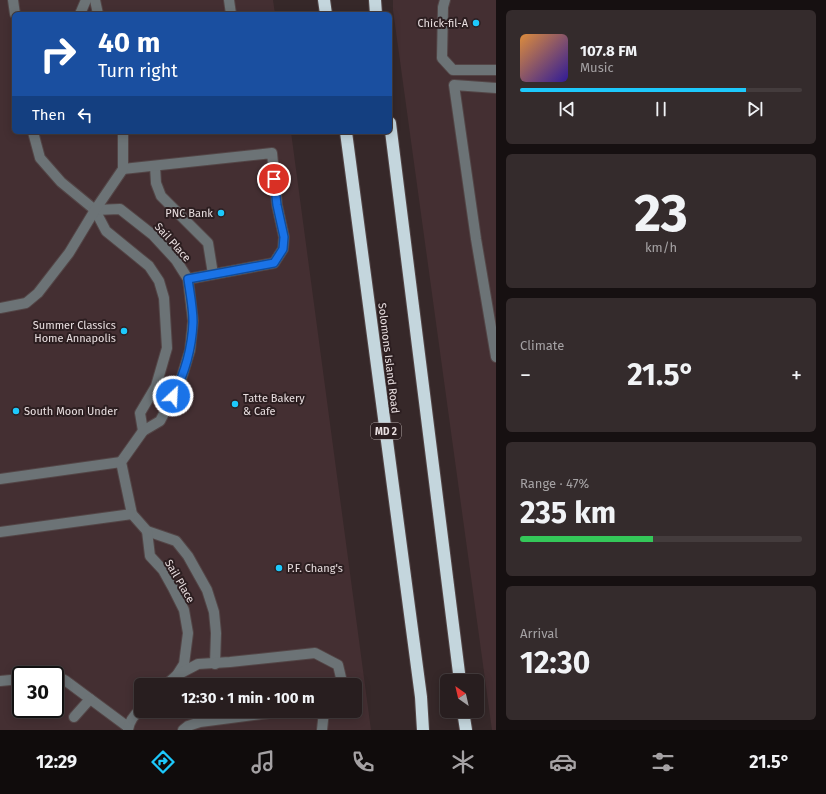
<!DOCTYPE html>
<meta charset="utf-8">
<style>
:root{--surface:#281e1f;--page:#342b2c;--text:#f1f3f6;--muted:#a5a2a4;--line:#443c3d;--accent:#1dc9fc}
body{margin:0;font-family:"Fira Sans",sans-serif;background:var(--page);color:var(--text);height:100vh;display:flex;flex-direction:column;font-size:15px;white-space:nowrap}
*{box-sizing:border-box;margin:0}
p{font-size:13px;color:var(--muted)}
.icon{flex:none;width:22px;height:22px;fill:none;stroke:currentColor;stroke-width:2;stroke-linecap:round;stroke-linejoin:round}
.map{position:relative;flex:1;overflow:hidden}
.side{display:flex;flex-direction:column;gap:10px;padding:10px;background:#161011;width:330px}
.side>*{flex:none}
.top-card{position:absolute;left:12px;top:12px;width:380px;height:122px;border-radius:6px;box-shadow:0 2px 10px #0003,0 0 0 1px var(--line);background:#1a4fa0;color:#fff;overflow:hidden}
.needle{width:26px;rotate:326deg}
.controls{position:absolute;left:440px;top:674px;display:grid;gap:8px}
.controls a{display:grid;place-items:center;width:44px;height:44px;border-radius:6px;background:var(--surface);box-shadow:0 2px 10px #0003,0 0 0 1px var(--line);font-size:20px}
.speed{position:absolute;left:12px;top:666px;display:flex;gap:8px;font-size:20px;font-weight:700;text-align:center}
.speed>*{display:grid;place-content:center;width:52px;height:52px;border-radius:50%;background:var(--surface);box-shadow:0 2px 10px #0003,0 0 0 1px var(--line);line-height:1}
.speed .limit{border:2px solid #111;border-radius:6px;background:#fff;color:#111}
.pin{position:absolute;display:grid;place-items:center;width:34px;height:34px;color:#fff;margin:-17px;border:2px solid #fff;border-radius:50%;box-shadow:0 1px 4px #0007}
.me{position:absolute;width:44px;margin:-22px;rotate:25deg;stroke-linejoin:round;filter:drop-shadow(0 0 3px #0008)}
.turn{display:flex;align-items:center;gap:14px;height:84px;padding:0 20px;font-size:18px}
.turn .icon{width:52px;height:52px;stroke-width:2.5}
.turn b{display:block;font-size:28px;line-height:34px}
.then{display:flex;align-items:center;height:38px;padding:0 20px;background:#0003;gap:8px;font-size:15px}
.big{font-size:30px;font-weight:700;line-height:1.1}
.side .tile{flex:1;display:flex;flex-direction:column;justify-content:center;gap:6px;min-width:0;padding:0 14px;border-radius:6px;background:var(--page)}
.side .dial{align-items:center;gap:0}
.dial b{font-size:52px;line-height:1}
.song{display:flex;align-items:center;gap:12px}
.cover{width:48px;height:48px;border-radius:6px;background:linear-gradient(135deg,hsl(30 70% 55%),hsl(250 70% 35%))}
.played{height:4px;border-radius:2px;background:linear-gradient(90deg,var(--accent) 80%,var(--line) 80%)}
.keys{display:flex;justify-content:space-around;direction:ltr}
.heat{display:flex;justify-content:space-between;align-items:center;font-size:22px;direction:ltr}
.charge{height:6px;border-radius:3px;background:linear-gradient(90deg,#34c759 47%,var(--line) 0)}
.trip{position:absolute;left:134px;top:678px;width:228px;height:40px;border-radius:6px;background:var(--surface);box-shadow:0 2px 10px #0003,0 0 0 1px var(--line);font-weight:700;line-height:40px;text-align:center}
.dock{display:flex;height:64px;justify-content:space-around;align-items:center;background:#100c0c;color:var(--muted)}
.dock .icon{width:28px;height:28px}
.dock .current{color:var(--accent)}
.dock b{font-size:18px;color:var(--text)}
main{display:flex;flex:1;min-height:0}
.map>svg:first-child{display:block}
</style>
<main>
<div class="map">
<svg width="496" height="730" viewBox="0 0 496 730">
<rect width="100%" height="100%" fill="#362829"/>
<g fill="#442f32" fill-rule="evenodd">
<path d="M 0,0 L 273,0 L 275,14 L 14,14 L 14,132 L 291,132 L 371,730 L 0,730 ZM 21,675 L 55,675 L 55,709 L 21,709 ZM 141,685 L 355,685 L 355,711 L 141,711 Z"/>
<polygon points="393,0 496,0 496,730 492,730 393,10"/>
</g>
<g fill="none" stroke-linecap="round" stroke-linejoin="round">
<g stroke="#534546" stroke-width="12">
<g id="minor">
<polyline points="13,0 15,14"/>
<polyline points="95,0 98,14"/>
<polyline points="229,0 231,14"/>
<polyline points="445,0 443,7 442,58 453,70 496,70"/>
<polyline points="80,14 86,0"/>
<polyline points="496,88 454,85 476,239 496,357"/>
<polyline points="33,132 40,158 61,182 95,210 106,231 149,266 159,281 164,298 167,348 156,386 140,413 143,431"/>
<polyline points="155,166 156,183 161,196 208,243 213,274"/>
<polyline points="123,169 272,153 277,205 284,237 283,249 274,263 188,279"/>
<polyline points="95,210 120,209 153,235 176,260 188,279 193,321 190,350 180,383 160,421 143,431 121,462 132,514 147,531 176,541 188,556 207,590 214,612 216,633 215,664"/>
<polyline points="0,308 26,303 38,293 69,253 95,210 123,169 123,132"/>
<polyline points="0,479 121,462"/>
<polyline points="147,531 150,556 163,570 173,588 184,610 188,633 184,664 177,675 166,685"/>
<polyline points="0,532 132,514"/>
<polyline points="55,675 66,681 128,727"/>
<polyline points="177,675 198,664 230,662 315,653 338,665 342,682 341,685"/>
<polyline points="0,681 21,679"/>
<polyline points="74,717 90,699"/>
<path d="M 128,730 C 129,722 135,714 141,709"/>
<polyline points="183,730 188,726 200,722 285,711"/>
<polyline points="322,730 324,711"/>
</g>
</g>
<g stroke="#534546" stroke-width="14">
<g id="highway">
<polyline points="324,0 326,14"/>
<polyline points="375,0 376,14"/>
<polyline points="390,123 460,681"/>
<polyline points="346,132 421,697 423,730"/>
<polyline points="463,711 466,730"/>
</g>
</g>
<use href="#minor" stroke="#6c7376" stroke-width="10"/>
<use href="#highway" stroke="#c4d6dd" stroke-width="12"/>
</g>
<g fill="none" stroke-linecap="round" stroke-linejoin="round">
<g stroke="#114b97" stroke-width="10">
<path id="route" d="M 173,396 C 185,373 192,347 193,322 C 193,308 190,293 188,279 L 274,263 L 283,249 L 284,237 L 277,205 L 274,179"/>
</g>
<use href="#route" stroke="#1a73e8" stroke-width="7"/>
</g>
<g fill="#1dc9fc" stroke="#2c1e20" stroke-width="1.5">
<circle cx="476" cy="23" r="4"/>
<circle cx="221" cy="213" r="4"/>
<circle cx="124" cy="331" r="4"/>
<circle cx="235" cy="404" r="4"/>
<circle cx="16" cy="411" r="4"/>
<circle cx="279" cy="568" r="4"/>
</g>
<g text-anchor="middle" stroke-width="4" stroke-linejoin="round" paint-order="stroke">
<rect fill="#2c1e20" stroke="#b0a5a6" stroke-width="1" x="371" y="423" width="30" height="16" rx="3"/>
<g font-size="10" font-weight="bold" fill="#e9dfe0">
<text x="386" y="435">MD 2</text>
</g>
<g font-size="11" fill="#e9dfe0" stroke="#2c1e20" text-anchor="end">
<text x="468" y="27">Chick-fil-A</text>
<text x="213" y="217">PNC Bank</text>
<text x="116" y="329">Summer Classics<tspan x="116" dy="13">Home Annapolis</tspan></text>
<text x="243" y="402" text-anchor="start">Tatte Bakery<tspan x="243" dy="13">&amp; Cafe</tspan></text>
<text x="24" y="415" text-anchor="start">South Moon Under</text>
<text x="287" y="572" text-anchor="start">P.F. Chang's</text>
</g>
<g font-size="11" fill="#e9dfe0" stroke="#2c1e20">
<text transform="translate(173 242) rotate(48)" y="4">Sail Place</text>
<text transform="translate(389 358) rotate(83)" y="4">Solomons Island Road</text>
<text transform="translate(180 581) rotate(60)" y="4">Sail Place</text>
</g>
</g>
</svg>
<div class="controls">
<a><svg class="needle" viewBox="-14 -14 28 28"><path d="M0-13l5 13h-10z" fill="#e53935"/><path d="M0 13l5-13h-10z" fill="#a5a2a4"/></svg></a>
</div>
<div class="speed"><div class="limit">30</div></div>
<div class="pin" style="left:274px;top:179px;background:#d93025"><svg class="icon" aria-label="arrive" viewBox="0 0 24 24"><path d="M6 21V4h12l-3 4 3 4H6"/></svg></div>
<svg class="me" style="left:173px;top:396px" viewBox="-20 -20 40 40"><circle r="17" fill="#1a73e8" stroke="#fff" stroke-width="3"/><path d="M0-11L8 9 0 5-8 9z" fill="#fff"/></svg>
<div class="trip">12:30 · 1 min · 100 m</div>
<div class="top-card">
<div class="turn"><svg class="icon" aria-label="right" viewBox="0 0 24 24"><path d="M7 20v-9h11M14 6l5 5-5 5"/></svg><div><b>40 m</b>Turn right</div></div>
<div class="then">Then<svg class="icon" aria-label="left" viewBox="0 0 24 24"><path d="M17 20v-9H6M10 6l-5 5 5 5"/></svg></div>
</div>
</div>
<section class="side">
<div class="tile">
<div class="song"><i class="cover"></i><div><b>107.8 FM</b><p>Music</p></div></div>
<div class="played"></div>
<div class="keys"><svg class="icon" aria-label="previous" viewBox="0 0 24 24"><path d="M18 5L8 12l10 7zM5 5v14"/></svg><svg class="icon" aria-label="pause" viewBox="0 0 24 24"><path d="M8 5v14M16 5v14"/></svg><svg class="icon" aria-label="next" viewBox="0 0 24 24"><path d="M6 5l10 7-10 7zM19 5v14"/></svg></div>
</div>
<div class="tile dial"><b>23</b><p>km/h</p></div>
<div class="tile"><p>Climate</p>
<div class="heat"><a>−</a><b class="big">21.5°</b><a>+</a></div>
</div>
<div class="tile"><p>Range · 47%</p><b class="big">235 km</b><div class="charge"></div></div>
<div class="tile"><p>Arrival</p><b class="big">12:30</b></div>
</section>
</main>
<nav class="dock">
<b>12:29</b>
<svg class="icon current" aria-label="directions" viewBox="0 0 24 24"><path d="M12 3l9 9-9 9-9-9zM9 14v-3h6M13 9l2 2-2 2"/></svg>
<svg class="icon" aria-label="music" viewBox="0 0 24 24"><path d="M9 18V5l10-2v13"/><circle cx="6" cy="18" r="3"/><circle cx="16" cy="16" r="3"/></svg>
<svg class="icon" aria-label="phone" viewBox="0 0 24 24"><path d="M5 4h4l2 5-3 2q2 4 5 5l2-3 5 2v4C11 20 4 13 5 4z"/></svg>
<svg class="icon" aria-label="climate" viewBox="0 0 24 24"><path d="M12 3v18M4 7l16 10M4 17L20 7"/></svg>
<svg class="icon" aria-label="car" viewBox="0 0 24 24"><path d="M5 17H2v-5l4-1 3-4h7l3 4 3 1v5h-3M9 17h6M6 11h13"/><circle cx="7" cy="17" r="2"/><circle cx="17" cy="17" r="2"/></svg>
<svg class="icon" aria-label="filters" viewBox="0 0 24 24"><path d="M4 7h16M4 17h16"/><circle cx="9" cy="7" r="2"/><circle cx="15" cy="17" r="2"/></svg>
<b>21.5°</b>
</nav>
